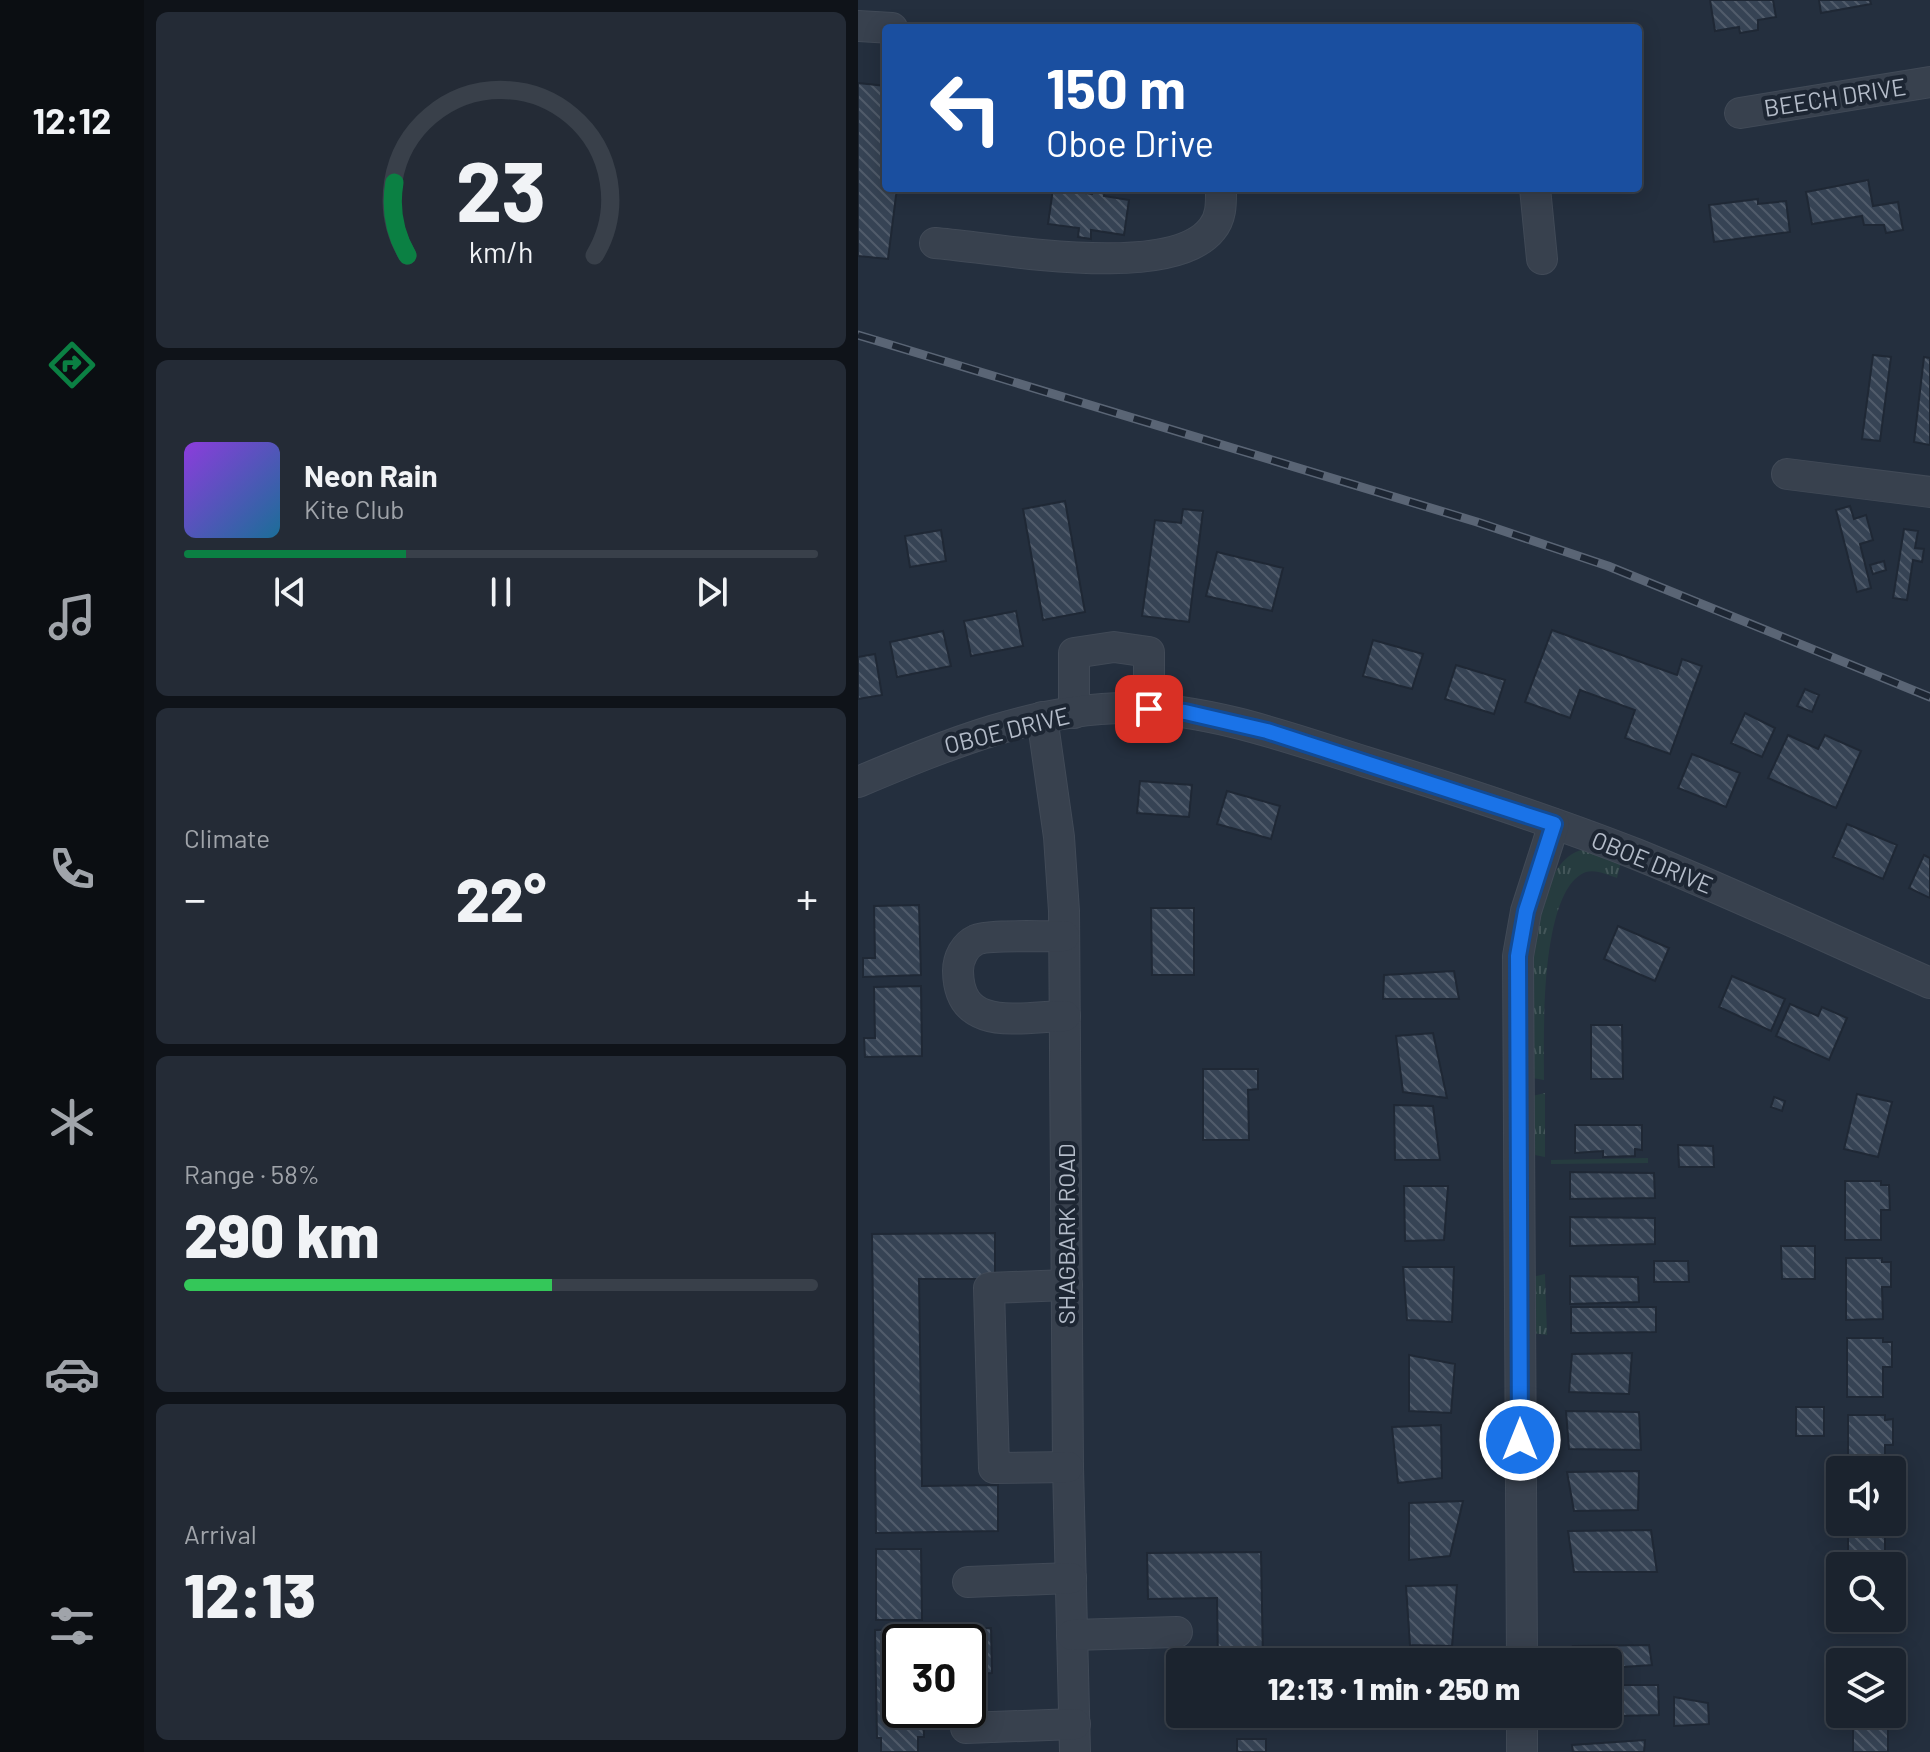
<!DOCTYPE html>
<meta charset="utf-8">
<style>
:root{--surface:#1b232e;--page:#242b36;--text:#f1f3f6;--muted:#a0a4aa;--line:#39404a;--accent:#0b8043}
body{margin:0;font-family:Barlow,sans-serif;background:var(--page);color:var(--text);height:100vh;display:flex;flex-direction:column;font-size:30px;white-space:nowrap}
*{box-sizing:border-box;margin:0}
p{font-size:26px;color:var(--muted)}
.icon{flex:none;width:44px;height:44px;fill:none;stroke:currentColor;stroke-width:2;stroke-linecap:round;stroke-linejoin:round}
.map{position:relative;flex:1;overflow:hidden}
.details{display:flex;flex-direction:column;gap:12px;padding:12px;background:#0f1319;width:714px}
.details>*{flex:none}
.top-card{position:absolute;left:24px;top:24px;width:760px;height:168px;border-radius:8px;box-shadow:0 4px 20px #0003,0 0 0 2px var(--line);background:#1a4fa0;color:#fff;overflow:hidden}
.buttons{position:absolute;left:968px;top:1456px;display:grid;gap:16px}
.buttons a{display:grid;place-items:center;width:80px;height:80px;border-radius:8px;background:var(--surface);box-shadow:0 4px 20px #0003,0 0 0 2px var(--line);font-size:40px}
.speed{position:absolute;left:24px;top:1624px;display:flex;gap:16px;font-size:40px;font-weight:700;text-align:center}
.speed>*{display:grid;place-content:center;width:104px;height:104px;border-radius:50%;background:var(--surface);box-shadow:0 4px 20px #0003,0 0 0 2px var(--line);line-height:1}
.speed .limit{border:4px solid #111;border-radius:12px;background:#fff;color:#111}
.pin{position:absolute;display:grid;place-items:center;width:68px;height:68px;color:#fff;margin:-34px;border-radius:16px;box-shadow:0 4px 12px #0006}
.me{position:absolute;width:88px;margin:-44px;rotate:0deg;stroke-linejoin:round;filter:drop-shadow(0 0 6px #0008)}
.turn{display:flex;align-items:center;gap:28px;height:168px;padding:0 32px;font-size:36px}
.turn .icon{width:104px;height:104px;stroke-width:2.5}
.turn b{display:block;font-size:56px;line-height:68px}
.big{font-size:60px;font-weight:800;line-height:1.1}
.details .card{flex:1;display:flex;flex-direction:column;justify-content:center;gap:12px;min-width:0;padding:0 28px;border-radius:12px;background:var(--page)}
.details .dial{align-items:center;gap:0}
.dial svg{height:208px;overflow:visible;fill:none;stroke:var(--line);stroke-width:7;stroke-linecap:round;text-anchor:middle}
.dial text{fill:var(--text);stroke:none}
.song{display:flex;align-items:center;gap:24px}
.cover{width:96px;height:96px;border-radius:12px;background:linear-gradient(135deg,hsl(270 70% 55%),hsl(200 70% 35%))}
.played{height:8px;border-radius:4px;background:linear-gradient(90deg,var(--accent) 35%,var(--line) 35%)}
.keys{display:flex;justify-content:space-around;direction:ltr}
.heat{display:flex;justify-content:space-between;align-items:center;font-size:44px;direction:ltr}
.charge{height:12px;border-radius:6px;background:linear-gradient(90deg,#34c759 58%,var(--line) 0)}
.trip{position:absolute;left:308px;top:1648px;width:456px;height:80px;border-radius:8px;background:var(--surface);box-shadow:0 4px 20px #0003,0 0 0 2px var(--line);font-weight:800;line-height:80px;text-align:center}
main{display:flex;flex:1;min-height:0}
.tab-bar{display:flex;flex-direction:column;width:144px;justify-content:space-around;align-items:center;background:#0b0e12;color:var(--muted)}
.tab-bar .icon{width:56px;height:56px}
.tab-bar .selected{color:var(--accent)}
.tab-bar b{font-size:36px;color:var(--text)}
.map>svg:first-child{display:block}
</style>
<main>
<nav class="tab-bar">
<b>12:12</b>
<svg class="icon selected" aria-label="directions" viewBox="0 0 24 24"><path d="M12 3l9 9-9 9-9-9zM9 14v-3h6M13 9l2 2-2 2"/></svg>
<svg class="icon" aria-label="music" viewBox="0 0 24 24"><path d="M9 18V5l10-2v13"/><circle cx="6" cy="18" r="3"/><circle cx="16" cy="16" r="3"/></svg>
<svg class="icon" aria-label="phone" viewBox="0 0 24 24"><path d="M5 4h4l2 5-3 2q2 4 5 5l2-3 5 2v4C11 20 4 13 5 4z"/></svg>
<svg class="icon" aria-label="climate" viewBox="0 0 24 24"><path d="M12 3v18M4 7l16 10M4 17L20 7"/></svg>
<svg class="icon" aria-label="car" viewBox="0 0 24 24"><path d="M5 17H2v-5l4-1 3-4h7l3 4 3 1v5h-3M9 17h6M6 11h13"/><circle cx="7" cy="17" r="2"/><circle cx="17" cy="17" r="2"/></svg>
<svg class="icon" aria-label="filters" viewBox="0 0 24 24"><path d="M4 7h16M4 17h16"/><circle cx="9" cy="7" r="2"/><circle cx="15" cy="17" r="2"/></svg>
</nav>
<section class="details">
<div class="card dial"><svg viewBox="0 0 100 80">
<path d="M14 69A42 42 0 1 1 86 69"/>
<path d="M14 69A42 42 0 0 1 9 41" stroke="#0b8043"/>
<text x="50" y="56" font-size="32" font-weight="700">23</text>
<text x="50" y="72" font-size="11">km/h</text>
</svg></div>
<div class="card">
<div class="song"><i class="cover"></i><div><b>Neon Rain</b><p>Kite Club</p></div></div>
<div class="played"></div>
<div class="keys"><svg class="icon" aria-label="previous" viewBox="0 0 24 24"><path d="M18 5L8 12l10 7zM5 5v14"/></svg><svg class="icon" aria-label="pause" viewBox="0 0 24 24"><path d="M8 5v14M16 5v14"/></svg><svg class="icon" aria-label="next" viewBox="0 0 24 24"><path d="M6 5l10 7-10 7zM19 5v14"/></svg></div>
</div>
<div class="card"><p>Climate</p>
<div class="heat"><a>−</a><b class="big">22°</b><a>+</a></div>
</div>
<div class="card"><p>Range · 58%</p><b class="big">290 km</b><div class="charge"></div></div>
<div class="card"><p>Arrival</p><b class="big">12:13</b></div>
</section>
<div class="map">
<svg width="1072" height="1752" viewBox="0 0 1072 1752">
<defs>
<pattern id="grass-tufts" width="24" height="20" patternUnits="userSpaceOnUse" patternTransform="scale(2)"><rect width="24" height="20" fill="#263c3f"/><path d="M3 7l-1-3M5 7V3M7 7l1-3M15 17l-1-3M17 17v-4M19 17l1-3" fill="none" stroke="#435659"/></pattern>
<pattern id="building-back-hatch" width="6" height="6" patternUnits="userSpaceOnUse" patternTransform="scale(2)"><rect width="6" height="6" fill="#364354"/><path d="M-1 5l2 2M0 0l6 6M5-1l2 2" fill="none" stroke="#515c6b"/></pattern>
</defs>
<rect width="100%" height="100%" fill="#242f3e"/>
<g fill="url(#grass-tufts)">
<path d="M 731,849 L 763,862 L 759,878 C 750,875 738,869 728,872 C 681,889 686,1038 686,1080 L 669,1077 C 669,1030 665,851 731,849 Z"/>
<polygon points="687,1093 687,1157 672,1154 670,1097"/>
<polygon points="790,1158 790,1163 693,1164 693,1160"/>
<polygon points="687,1274 689,1335 674,1333 674,1277"/>
</g>
<g fill="url(#building-back-hatch)" stroke="#1f2835" stroke-width="2">
<polygon points="852,0 915,0 918,17 900,20 900,30 882,33 881,27 857,31"/>
<polygon points="961,0 1012,0 1013,4 963,13"/>
<polygon points="0,83 28,86 28,177 25,177 24,185 39,188 30,259 0,256"/>
<polygon points="1010,180 1015,206 1040,202 1045,230 1028,233 1026,225 1006,225 1004,216 954,224 948,192"/>
<polygon points="235,188 247,188 246,196 271,200 266,235 233,230 233,239 220,237 221,228 190,224 195,189 234,194"/>
<polygon points="900,199 900,204 928,201 932,232 856,242 851,205"/>
<polygon points="1015,355 1033,357 1022,441 1004,439"/>
<polygon points="1066,357 1072,358 1072,445 1056,442"/>
<polygon points="207,501 227,612 185,620 165,509"/>
<polygon points="992,506 996,519 1008,515 1015,540 1002,544 1013,588 999,592 978,510"/>
<polygon points="325,509 345,511 331,622 284,616 297,520 323,523"/>
<polygon points="1046,529 1060,531 1057,548 1066,549 1064,562 1055,560 1049,600 1035,598"/>
<polygon points="83,530 88,561 52,567 47,536"/>
<polygon points="359,552 425,568 414,611 348,596"/>
<polygon points="1026,561 1028,570 1015,574 1012,565"/>
<polygon points="158,611 165,646 113,656 106,621"/>
<polygon points="694,630 819,675 824,659 844,666 812,754 767,738 777,710 722,690 712,718 667,702"/>
<polygon points="85,631 93,666 39,677 32,642"/>
<polygon points="515,640 565,654 554,689 505,676"/>
<polygon points="17,654 24,695 0,699 0,657"/>
<polygon points="598,665 647,680 636,714 587,699"/>
<polygon points="947,689 961,695 954,712 939,706"/>
<polygon points="887,713 917,728 904,757 873,743"/>
<polygon points="930,735 960,749 967,735 1003,751 978,808 910,778"/>
<polygon points="834,754 882,773 868,807 820,788"/>
<polygon points="282,781 334,785 331,817 279,813"/>
<polygon points="369,791 422,806 413,839 359,824"/>
<polygon points="989,824 1039,845 1025,879 975,857"/>
<polygon points="1066,855 1072,858 1072,898 1051,888"/>
<polygon points="61,905 63,975 5,977 5,958 17,958 16,906"/>
<polygon points="293,908 336,908 336,975 294,975"/>
<polygon points="760,926 811,948 797,981 746,959"/>
<polygon points="596,971 601,999 525,999 526,975"/>
<polygon points="874,976 927,999 913,1031 861,1007"/>
<polygon points="63,986 64,1056 7,1057 6,1038 17,1038 16,987"/>
<polygon points="932,1004 960,1016 964,1007 989,1018 971,1060 918,1036"/>
<polygon points="733,1025 764,1025 765,1079 733,1079"/>
<polygon points="575,1033 589,1098 545,1092 538,1036"/>
<polygon points="345,1069 400,1069 400,1089 390,1090 391,1140 345,1140"/>
<polygon points="999,1094 1034,1102 1020,1157 986,1149"/>
<polygon points="916,1097 927,1101 924,1111 913,1107"/>
<polygon points="536,1105 575,1106 582,1160 537,1160"/>
<polygon points="717,1125 784,1125 784,1150 777,1149 777,1156 745,1157 745,1151 717,1153"/>
<polygon points="820,1145 855,1146 856,1167 821,1167"/>
<polygon points="712,1172 796,1173 797,1198 712,1199"/>
<polygon points="987,1181 1023,1181 1023,1185 1031,1185 1032,1210 1023,1210 1023,1240 987,1240"/>
<polygon points="546,1186 590,1186 586,1240 547,1241"/>
<polygon points="712,1217 797,1218 797,1244 712,1246"/>
<polygon points="137,1233 137,1279 61,1279 64,1486 140,1485 140,1531 18,1533 14,1234"/>
<polygon points="923,1246 957,1246 957,1279 924,1279"/>
<polygon points="988,1258 1024,1258 1024,1262 1033,1262 1033,1287 1024,1287 1025,1319 988,1320"/>
<polygon points="796,1261 830,1261 831,1282 796,1282"/>
<polygon points="545,1267 596,1267 594,1322 549,1320"/>
<polygon points="712,1276 780,1277 781,1302 712,1304"/>
<polygon points="713,1307 798,1307 798,1332 713,1333"/>
<polygon points="989,1338 1025,1338 1025,1342 1034,1342 1034,1367 1025,1367 1025,1397 989,1397"/>
<polygon points="774,1353 771,1394 711,1392 714,1354"/>
<polygon points="551,1355 597,1364 593,1413 551,1411"/>
<rect x="938" y="1407" width="28" height="29"/>
<polygon points="708,1411 781,1412 783,1450 711,1449"/>
<polygon points="990,1415 1027,1415 1027,1420 1035,1419 1035,1445 1027,1445 1027,1470 990,1470"/>
<polygon points="583,1425 584,1478 540,1483 534,1427"/>
<polygon points="781,1471 780,1510 716,1511 709,1472"/>
<polygon points="605,1501 592,1556 551,1560 551,1503"/>
<polygon points="1035,1501 1035,1526 1027,1527 1027,1556 990,1556 990,1522 1034,1522"/>
<polygon points="793,1530 799,1572 716,1572 710,1531"/>
<polygon points="18,1549 63,1549 64,1620 18,1620"/>
<polygon points="403,1552 405,1662 360,1662 359,1598 290,1599 289,1553"/>
<polygon points="599,1585 594,1646 552,1645 548,1586"/>
<rect x="993" y="1618" width="36" height="10"/>
<polygon points="133,1628 134,1673 110,1674 110,1642 42,1642 42,1710 65,1710 66,1737 60,1737 60,1752 23,1752 23,1738 19,1738 17,1630"/>
<polygon points="791,1645 794,1665 750,1668 750,1662 717,1662 715,1646"/>
<polygon points="1029,1648 1029,1662 993,1662 992,1649"/>
<polygon points="750,1685 800,1685 801,1715 715,1717 750,1714"/>
<polygon points="816,1697 850,1703 851,1724 816,1726"/>
<polygon points="551,1714 596,1714 591,1729 551,1720"/>
<rect x="995" y="1727" width="35" height="25"/>
<rect x="379" y="1739" width="29" height="13"/>
<polygon points="787,1740 786,1752 715,1752 714,1745"/>
</g>
<g fill="none" stroke-linecap="round" stroke-linejoin="round">
<g stroke="#414a57" stroke-width="32">
<g id="minor">
<polyline points="0,26 34,28"/>
<polyline points="882,113 1072,82"/>
<polyline points="677,188 684,259"/>
<path d="M 77,243 C 139,248 313,282 354,229 C 364,217 363,202 363,188"/>
<polyline points="929,474 1072,492"/>
<polyline points="216,713 216,653 256,647 291,652 291,709"/>
<polyline points="184,717 201,837 206,911 210,1467 217,1752"/>
<path d="M 0,782 C 86,746 178,707 273,708 C 353,709 432,738 508,762 C 599,790 689,819 778,854 C 877,894 974,940 1072,983"/>
<path d="M 206,936 C 189,937 130,934 118,940 C 107,945 100,958 100,971 C 101,1033 161,1017 207,1016"/>
<polyline points="209,1285 131,1288 136,1468 210,1467"/>
<polyline points="110,1582 213,1578"/>
<polyline points="214,1635 319,1632"/>
<polyline points="664,1662 660,956 668,911 696,824"/>
<polyline points="664,1714 664,1752"/>
<polyline points="108,1728 217,1724"/>
</g>
</g>
<use href="#minor" stroke="#38414e" stroke-width="30"/>
<g stroke="#5a6575" stroke-width="9">
<polyline id="rail" points="0,335 619,522 750,566 1072,697"/>
</g>
<use href="#rail" stroke="#1d2633" stroke-width="6" stroke-dasharray="18" stroke-linecap="butt"/>
</g>
<g fill="none" stroke-linecap="round" stroke-linejoin="round">
<g stroke="#114b97" stroke-width="20">
<polyline id="route" points="291,709 327,712 409,731 696,824 668,911 660,956 662,1440"/>
</g>
<use href="#route" stroke="#1a73e8" stroke-width="14"/>
</g>
<g text-anchor="middle" stroke-width="8" stroke-linejoin="round" paint-order="stroke">
<g font-size="24" fill="#b4bcc9" stroke="#1d2633">
<text transform="translate(977 98) rotate(-9)" y="8">BEECH DRIVE</text>
<text transform="translate(149 731) rotate(-14)" y="8">OBOE DRIVE</text>
<text transform="translate(794 863) rotate(22)" y="8">OBOE DRIVE</text>
<text transform="translate(209 1234) rotate(-90)" y="8">SHAGBARK ROAD</text>
</g>
</g>
</svg>
<div class="buttons">
<a><svg class="icon" aria-label="sound" viewBox="0 0 24 24"><path d="M4 9h4l5-4v14l-5-4H4zM17 9q2 3 0 6"/></svg></a>
<a><svg class="icon" aria-label="search" viewBox="0 0 24 24"><circle cx="10" cy="10" r="6"/><path d="M15 15l6 6"/></svg></a>
<a><svg class="icon" aria-label="layers" viewBox="0 0 24 24"><path d="M12 4l9 5-9 5-9-5zM3 14l9 5 9-5"/></svg></a>
</div>
<div class="speed"><div class="limit">30</div></div>
<div class="pin" style="left:291px;top:709px;background:#d93025"><svg class="icon" aria-label="arrive" viewBox="0 0 24 24"><path d="M6 21V4h12l-3 4 3 4H6"/></svg></div>
<svg class="me" style="left:662px;top:1440px" viewBox="-20 -20 40 40"><circle r="17" fill="#1a73e8" stroke="#fff" stroke-width="3"/><path d="M0-11L8 9 0 5-8 9z" fill="#fff"/></svg>
<div class="trip">12:13 · 1 min · 250 m</div>
<div class="top-card">
<div class="turn"><svg class="icon" aria-label="left" viewBox="0 0 24 24"><path d="M17 20v-9H6M10 6l-5 5 5 5"/></svg><div><b>150 m</b>Oboe Drive</div></div>
</div>
</div>
</main>
